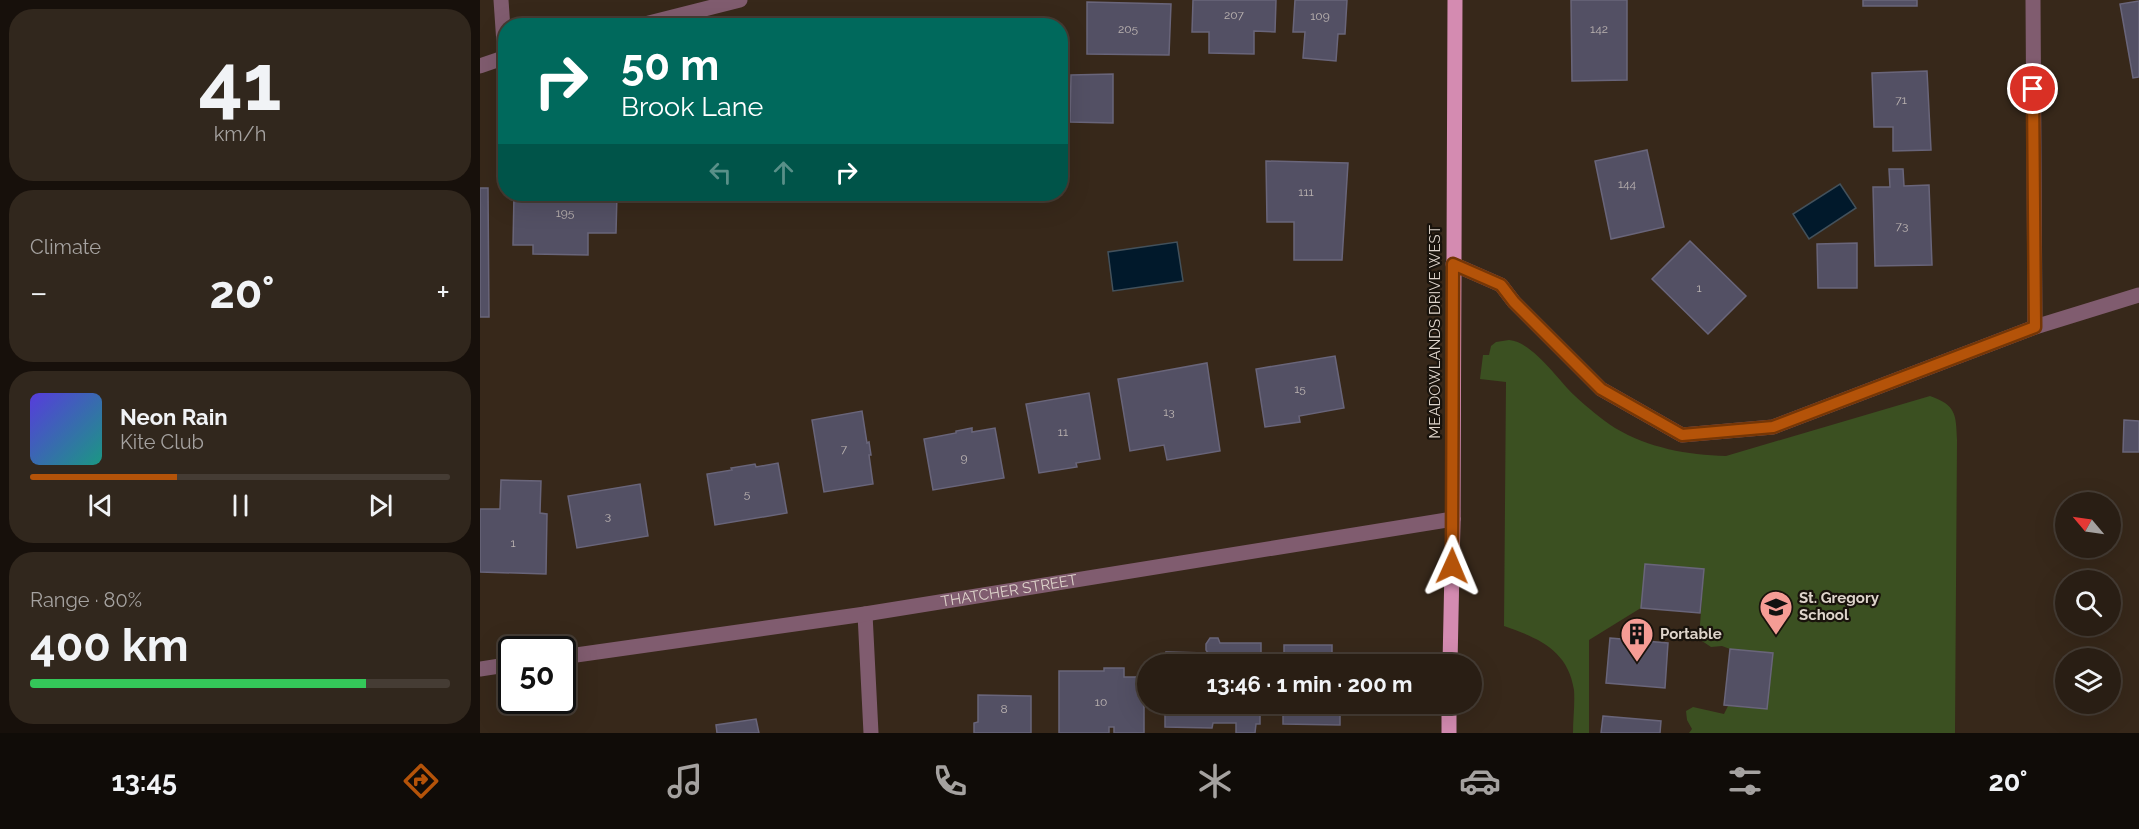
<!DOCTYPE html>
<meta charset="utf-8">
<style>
:root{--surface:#291e14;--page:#31271d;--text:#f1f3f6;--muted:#a5a2a0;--line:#453c34;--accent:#b45309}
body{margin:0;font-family:Raleway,sans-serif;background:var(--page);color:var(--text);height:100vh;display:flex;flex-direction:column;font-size:22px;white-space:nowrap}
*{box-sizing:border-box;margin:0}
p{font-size:20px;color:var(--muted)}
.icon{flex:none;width:33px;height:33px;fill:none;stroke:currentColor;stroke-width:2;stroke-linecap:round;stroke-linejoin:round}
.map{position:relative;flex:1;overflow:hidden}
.panel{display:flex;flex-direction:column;gap:9px;padding:9px;background:#17100b;width:480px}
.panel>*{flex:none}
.hud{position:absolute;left:18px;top:18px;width:570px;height:183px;border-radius:24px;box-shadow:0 6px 24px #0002,0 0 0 2px var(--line);background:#00695c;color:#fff;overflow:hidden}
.needle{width:39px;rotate:299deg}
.tools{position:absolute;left:1575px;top:492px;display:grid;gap:12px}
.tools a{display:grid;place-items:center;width:66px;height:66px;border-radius:50%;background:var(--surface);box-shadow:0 6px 24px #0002,0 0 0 2px var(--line);font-size:30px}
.speed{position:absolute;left:18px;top:636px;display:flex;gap:12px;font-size:30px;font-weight:700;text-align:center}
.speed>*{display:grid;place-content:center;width:78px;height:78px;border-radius:50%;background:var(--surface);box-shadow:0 6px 24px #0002,0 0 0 2px var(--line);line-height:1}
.speed .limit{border:3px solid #111;border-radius:9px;background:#fff;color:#111}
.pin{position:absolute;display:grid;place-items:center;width:51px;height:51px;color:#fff;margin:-26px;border:3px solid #fff;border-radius:50%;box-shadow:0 2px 6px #0007}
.me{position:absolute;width:66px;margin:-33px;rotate:1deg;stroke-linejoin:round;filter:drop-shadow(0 0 4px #0008)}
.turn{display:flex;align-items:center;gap:21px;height:126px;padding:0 24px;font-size:27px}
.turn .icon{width:78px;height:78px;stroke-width:2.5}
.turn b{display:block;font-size:42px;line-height:51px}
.lanes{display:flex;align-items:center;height:57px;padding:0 24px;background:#0003;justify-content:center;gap:30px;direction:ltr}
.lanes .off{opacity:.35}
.big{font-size:45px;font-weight:700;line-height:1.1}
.panel .tile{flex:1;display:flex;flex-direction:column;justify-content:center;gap:9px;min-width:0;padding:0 21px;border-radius:24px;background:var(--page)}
.panel .dial{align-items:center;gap:0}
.dial b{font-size:78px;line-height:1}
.song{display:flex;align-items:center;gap:18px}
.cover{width:72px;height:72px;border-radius:9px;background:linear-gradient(135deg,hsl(250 70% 55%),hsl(170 70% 35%))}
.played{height:6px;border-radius:3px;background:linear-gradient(90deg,var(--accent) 35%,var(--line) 35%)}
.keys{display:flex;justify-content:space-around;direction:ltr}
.heat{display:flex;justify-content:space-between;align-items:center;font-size:33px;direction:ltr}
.charge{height:9px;border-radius:4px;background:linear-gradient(90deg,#34c759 80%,var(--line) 0)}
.trip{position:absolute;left:657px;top:654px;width:345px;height:60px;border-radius:30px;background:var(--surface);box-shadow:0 6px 24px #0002,0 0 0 2px var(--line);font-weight:700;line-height:60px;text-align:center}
.dock{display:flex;height:96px;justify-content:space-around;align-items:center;background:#100c08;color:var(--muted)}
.dock .icon{width:42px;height:42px}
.dock .active{color:var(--accent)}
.dock b{font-size:27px;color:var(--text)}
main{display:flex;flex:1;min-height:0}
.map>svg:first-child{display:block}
</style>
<main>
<section class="panel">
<div class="tile dial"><b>41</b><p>km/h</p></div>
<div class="tile"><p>Climate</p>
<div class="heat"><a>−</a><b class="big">20°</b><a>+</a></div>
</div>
<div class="tile">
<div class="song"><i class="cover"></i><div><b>Neon Rain</b><p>Kite Club</p></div></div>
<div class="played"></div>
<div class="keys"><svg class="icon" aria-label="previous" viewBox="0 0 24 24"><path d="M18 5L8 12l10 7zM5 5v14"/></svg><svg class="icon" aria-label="pause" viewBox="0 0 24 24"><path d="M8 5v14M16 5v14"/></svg><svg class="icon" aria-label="next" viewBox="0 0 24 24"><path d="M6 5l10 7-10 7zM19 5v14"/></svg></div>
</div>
<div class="tile"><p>Range · 80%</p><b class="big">400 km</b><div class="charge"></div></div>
</section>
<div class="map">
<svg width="1659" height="733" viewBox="0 0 1659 733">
<rect width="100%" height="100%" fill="#37281a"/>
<path fill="#3b5021" d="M 1029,340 C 1053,342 1078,380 1095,396 C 1107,407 1121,419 1135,428 C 1169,448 1207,455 1246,456 L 1450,396 C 1476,405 1476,414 1477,440 L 1475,733 L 1209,733 L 1212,729 L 1207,720 L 1206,711 L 1213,707 L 1244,714 L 1248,706 L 1287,709 L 1293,654 L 1250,649 L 1242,646 L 1231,647 L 1219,639 L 1224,569 L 1109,640 L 1109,733 L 1093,733 C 1093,719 1095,704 1094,690 C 1088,650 1058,638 1024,626 L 1026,382 L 1000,379 L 1003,355 L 1009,355 L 1011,346 L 1016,342 Z"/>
<g fill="#01192b" stroke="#43515b" stroke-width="1.5">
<polygon points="1360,184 1376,208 1329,239 1313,214"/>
<polygon points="697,242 703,281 633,291 628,252"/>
</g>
<g fill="#535064" stroke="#69657a" stroke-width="1.5">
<polygon points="713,0 796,0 795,32 774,31 774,54 729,53 729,32 712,32"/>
<polygon points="815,0 867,0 865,34 858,34 856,61 823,58 825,32 813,32"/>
<polygon points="1091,0 1147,0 1147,80 1092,81"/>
<rect x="1383" y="0" width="54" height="6"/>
<polygon points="1659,1 1659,77 1653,78 1640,4"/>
<polygon points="607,2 691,4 689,55 607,54"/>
<polygon points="1447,71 1451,150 1413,151 1413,127 1394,127 1392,73"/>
<polygon points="633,74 633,123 590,122 591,75"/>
<polygon points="1167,150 1184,227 1131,239 1115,161"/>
<polygon points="786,161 868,163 862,260 814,260 814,222 787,222"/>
<polygon points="1409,169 1423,169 1424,186 1449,185 1452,265 1395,266 1393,187 1410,187"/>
<polygon points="0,188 8,188 9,317 0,317"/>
<polygon points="34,194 137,194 136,233 108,233 108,255 53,254 53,245 33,245"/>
<polygon points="1210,241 1266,296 1228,334 1172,279"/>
<polygon points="1377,243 1377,288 1338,288 1337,244"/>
<polygon points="855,356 864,408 819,416 820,422 785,427 776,369"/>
<polygon points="727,363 740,451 687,460 684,445 650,451 638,379"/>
<polygon points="609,393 620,459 596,463 597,467 559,473 546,404"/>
<polygon points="382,411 387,443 389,442 391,455 389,455 393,484 344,492 332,420"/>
<polygon points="1644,420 1659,421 1659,452 1643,452"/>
<polygon points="492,428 492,432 515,428 524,478 453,490 444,439 476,433 476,431"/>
<polygon points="298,463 307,513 235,525 227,474 252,470 251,468 275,464 276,467"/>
<polygon points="21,480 61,481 60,513 67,514 66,574 0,572 0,509 20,509"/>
<polygon points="160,484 168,536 97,548 88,496"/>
<polygon points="1165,564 1224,569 1220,613 1161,608"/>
<polygon points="730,638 738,638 740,643 781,643 781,664 686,664 686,652 728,653 726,650 726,644"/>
<polygon points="1130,638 1188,643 1185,688 1126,683"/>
<rect x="804" y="645" width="48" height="19"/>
<polygon points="1250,649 1293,653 1287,709 1244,705"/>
<polygon points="624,668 644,668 644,677 664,677 664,733 634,733 634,727 629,727 629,733 579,733 579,671 624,671"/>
<polygon points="498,695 551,696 551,733 494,733 494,723 498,722"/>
<polygon points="685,704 780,704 780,724 776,724 775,733 756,733 756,723 733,723 732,728 685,727"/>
<polygon points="803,704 860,704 860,725 803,724"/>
<polygon points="1123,716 1181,721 1180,733 1121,733"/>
<polygon points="276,719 279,733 237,733 236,725"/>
</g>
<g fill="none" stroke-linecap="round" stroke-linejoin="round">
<g stroke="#805c6f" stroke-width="15">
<polyline points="21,0 25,58"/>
<polyline points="1553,0 1555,327"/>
<polyline points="157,26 260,0"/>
<polyline points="0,66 26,57"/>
<polyline points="973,264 1021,285 1034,302 1121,389 1202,435 1293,427 1555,327 1659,295"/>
<polyline points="385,614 391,733"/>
<path id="s1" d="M 82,657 L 385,614 L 973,519"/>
<polyline points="0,669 32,664"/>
</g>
<g stroke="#d48bb1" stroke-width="15">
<polyline points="970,664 973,519 975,0"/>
<polyline points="969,733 969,704"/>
</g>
</g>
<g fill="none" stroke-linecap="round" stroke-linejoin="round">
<g stroke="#753606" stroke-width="15">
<polyline id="route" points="972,566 973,264 1021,285 1034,302 1121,389 1202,435 1293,427 1555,327 1553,89"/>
</g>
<use href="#route" stroke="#b45309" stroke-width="10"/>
</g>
<defs>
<g id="school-pin" transform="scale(1.725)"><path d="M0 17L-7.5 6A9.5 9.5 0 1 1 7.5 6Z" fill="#f59c95" stroke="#19130c"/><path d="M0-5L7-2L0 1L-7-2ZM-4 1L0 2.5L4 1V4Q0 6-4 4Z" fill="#111"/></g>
<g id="building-pin" transform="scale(1.725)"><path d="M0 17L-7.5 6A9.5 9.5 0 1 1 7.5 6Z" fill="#f59c95" stroke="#19130c"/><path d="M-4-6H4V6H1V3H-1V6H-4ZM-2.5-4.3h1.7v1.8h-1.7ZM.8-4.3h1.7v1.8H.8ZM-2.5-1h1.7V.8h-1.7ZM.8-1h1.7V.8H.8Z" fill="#111"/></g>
</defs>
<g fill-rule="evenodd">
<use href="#school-pin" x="1296" y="607"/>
<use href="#building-pin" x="1157" y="634"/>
</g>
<g text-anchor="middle" stroke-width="4.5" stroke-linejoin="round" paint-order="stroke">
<g font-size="12" fill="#bbb3b1">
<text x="754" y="19">207</text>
<text x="840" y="20">109</text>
<text x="648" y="33">205</text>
<text x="1119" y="33">142</text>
<text x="1421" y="104">71</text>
<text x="1147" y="188">144</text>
<text x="826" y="196">111</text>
<text x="85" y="217">195</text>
<text x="1422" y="230">73</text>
<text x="1219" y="292">1</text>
<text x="820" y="393">15</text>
<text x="689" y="416">13</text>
<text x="583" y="436">11</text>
<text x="364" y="453">7</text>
<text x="484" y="462">9</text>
<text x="267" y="498">5</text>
<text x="128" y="520">3</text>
<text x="33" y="547">1</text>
<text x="621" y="706">10</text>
<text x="524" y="713">8</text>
</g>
<g font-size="15" fill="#ded4cb" stroke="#19130c">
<text transform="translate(955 332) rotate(-90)" y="5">MEADOWLANDS DRIVE WEST</text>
<text dy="5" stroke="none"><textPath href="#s1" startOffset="452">THATCHER STREET</textPath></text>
</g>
<g font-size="15" font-weight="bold" fill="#ded4cb" stroke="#19130c" text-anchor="start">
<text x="1319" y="603">St. Gregory<tspan x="1319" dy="17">School</tspan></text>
<text x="1180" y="639">Portable</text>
</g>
</g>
</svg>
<div class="tools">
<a><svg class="needle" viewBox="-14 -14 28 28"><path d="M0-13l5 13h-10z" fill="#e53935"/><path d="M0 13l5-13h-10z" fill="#a5a2a0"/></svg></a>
<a><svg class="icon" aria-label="search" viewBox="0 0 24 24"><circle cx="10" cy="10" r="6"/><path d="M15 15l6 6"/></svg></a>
<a><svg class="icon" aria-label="layers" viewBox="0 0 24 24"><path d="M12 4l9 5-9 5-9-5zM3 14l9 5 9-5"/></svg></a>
</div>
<div class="speed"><div class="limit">50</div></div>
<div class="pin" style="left:1553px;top:89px;background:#d93025"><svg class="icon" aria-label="arrive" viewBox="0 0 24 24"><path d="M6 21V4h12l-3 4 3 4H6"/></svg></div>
<svg class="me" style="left:972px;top:566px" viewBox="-20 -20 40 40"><path d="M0-17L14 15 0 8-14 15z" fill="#b45309" stroke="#fff" stroke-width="4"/></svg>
<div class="trip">13:46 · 1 min · 200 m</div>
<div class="hud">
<div class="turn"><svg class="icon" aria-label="right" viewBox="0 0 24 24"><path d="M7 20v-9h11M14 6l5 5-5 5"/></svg><div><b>50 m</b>Brook Lane</div></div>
<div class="lanes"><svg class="icon off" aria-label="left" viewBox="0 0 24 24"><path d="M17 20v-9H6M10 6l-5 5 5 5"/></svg><svg class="icon off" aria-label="ahead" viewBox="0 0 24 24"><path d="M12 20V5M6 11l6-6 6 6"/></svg><svg class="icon" aria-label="right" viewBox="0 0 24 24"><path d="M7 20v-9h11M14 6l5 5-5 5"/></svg></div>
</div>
</div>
</main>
<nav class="dock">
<b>13:45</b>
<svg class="icon active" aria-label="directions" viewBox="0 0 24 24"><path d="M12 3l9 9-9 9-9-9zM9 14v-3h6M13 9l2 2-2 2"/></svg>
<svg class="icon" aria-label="music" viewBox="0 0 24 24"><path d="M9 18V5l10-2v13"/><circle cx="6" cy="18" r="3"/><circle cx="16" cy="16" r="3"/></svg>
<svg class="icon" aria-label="phone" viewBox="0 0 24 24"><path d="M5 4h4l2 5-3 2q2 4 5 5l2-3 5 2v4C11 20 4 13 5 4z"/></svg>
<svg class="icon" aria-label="climate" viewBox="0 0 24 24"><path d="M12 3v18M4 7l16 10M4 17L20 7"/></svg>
<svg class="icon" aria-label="car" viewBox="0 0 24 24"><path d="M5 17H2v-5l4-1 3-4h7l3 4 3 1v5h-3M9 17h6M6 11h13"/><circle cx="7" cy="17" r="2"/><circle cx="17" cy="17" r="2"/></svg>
<svg class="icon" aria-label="filters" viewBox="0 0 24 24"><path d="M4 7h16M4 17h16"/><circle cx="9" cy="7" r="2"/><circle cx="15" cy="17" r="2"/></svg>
<b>20°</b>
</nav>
